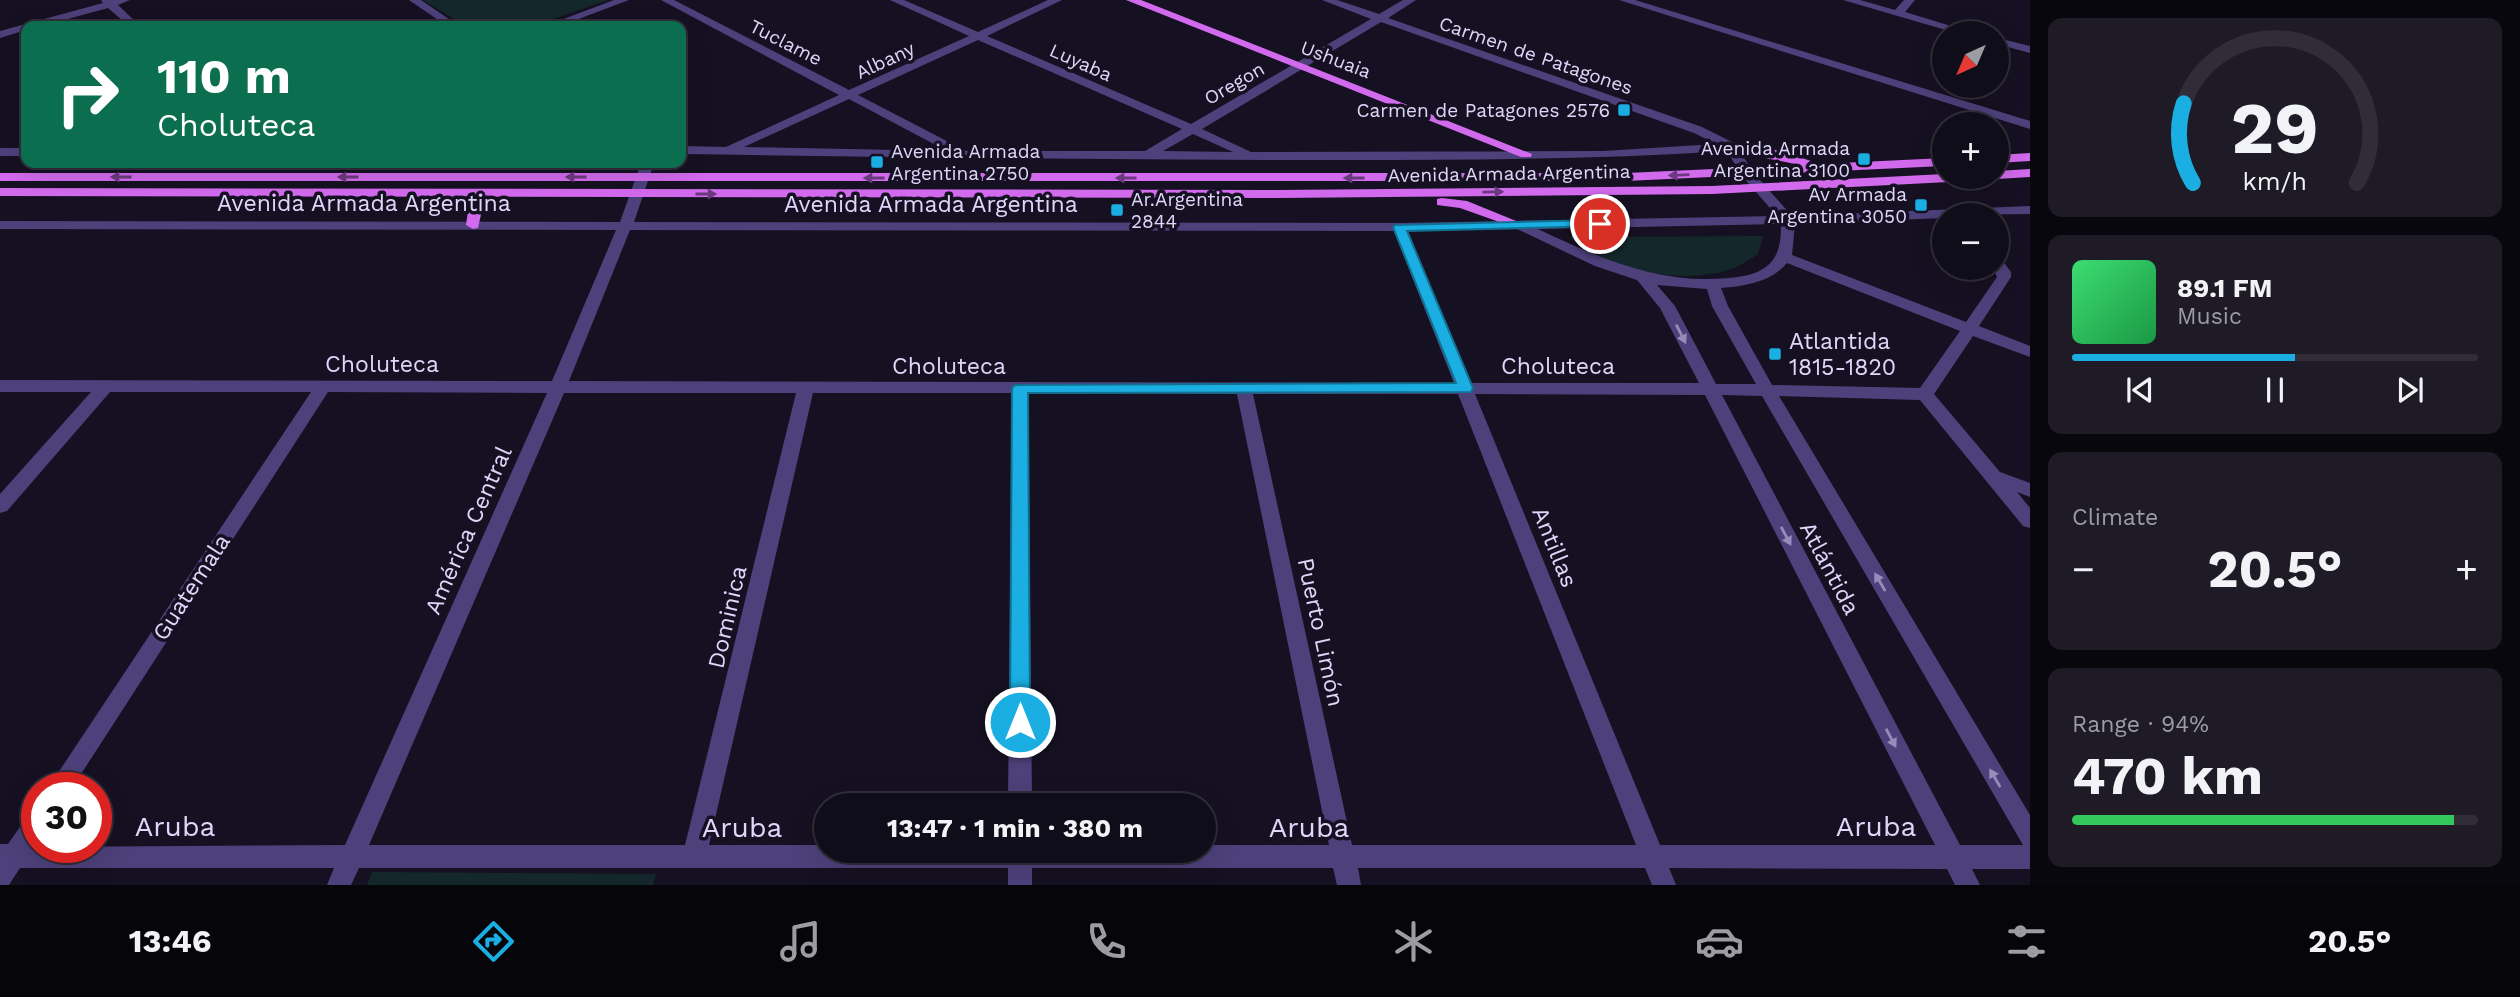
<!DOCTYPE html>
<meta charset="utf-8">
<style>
:root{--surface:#100d1a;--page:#1e1b27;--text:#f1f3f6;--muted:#9c9ca2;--line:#302d39;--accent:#1baee2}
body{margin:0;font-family:"Work Sans",sans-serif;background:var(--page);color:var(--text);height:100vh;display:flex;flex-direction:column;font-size:26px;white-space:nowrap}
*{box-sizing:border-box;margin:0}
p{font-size:23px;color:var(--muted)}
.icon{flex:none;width:38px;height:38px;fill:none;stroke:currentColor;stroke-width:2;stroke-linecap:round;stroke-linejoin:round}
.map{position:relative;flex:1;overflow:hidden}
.details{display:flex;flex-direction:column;gap:18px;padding:18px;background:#09070e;width:490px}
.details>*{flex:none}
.banner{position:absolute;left:21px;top:21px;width:665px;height:147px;border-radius:14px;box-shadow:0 7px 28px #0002,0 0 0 2px var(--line);background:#0b6e4f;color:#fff;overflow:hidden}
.needle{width:46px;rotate:224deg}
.buttons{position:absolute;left:1932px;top:21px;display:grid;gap:14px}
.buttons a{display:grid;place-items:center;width:77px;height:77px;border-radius:50%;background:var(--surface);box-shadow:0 7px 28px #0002,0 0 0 2px var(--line);font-size:35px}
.speed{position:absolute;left:21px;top:772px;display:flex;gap:14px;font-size:35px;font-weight:700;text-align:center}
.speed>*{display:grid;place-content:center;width:91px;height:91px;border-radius:50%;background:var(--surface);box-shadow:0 7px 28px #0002,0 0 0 2px var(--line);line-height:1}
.speed .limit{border:10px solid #d22;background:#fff;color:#111}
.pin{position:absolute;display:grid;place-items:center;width:60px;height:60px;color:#fff;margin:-30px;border:4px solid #fff;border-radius:50%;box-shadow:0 2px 7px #0007}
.me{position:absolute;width:77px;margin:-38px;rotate:0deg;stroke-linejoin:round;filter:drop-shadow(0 0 5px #0008)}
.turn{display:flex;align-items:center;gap:24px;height:147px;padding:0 21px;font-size:32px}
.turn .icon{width:91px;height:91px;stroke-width:2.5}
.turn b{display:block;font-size:49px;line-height:60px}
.big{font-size:52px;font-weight:700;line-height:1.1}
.details .widget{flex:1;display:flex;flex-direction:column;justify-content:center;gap:10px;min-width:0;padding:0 24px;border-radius:14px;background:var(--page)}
.details .dial{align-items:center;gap:0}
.dial svg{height:182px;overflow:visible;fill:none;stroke:var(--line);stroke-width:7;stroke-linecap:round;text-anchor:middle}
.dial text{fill:var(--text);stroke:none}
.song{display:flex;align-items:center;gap:21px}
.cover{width:84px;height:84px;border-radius:10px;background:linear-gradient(135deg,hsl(140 70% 55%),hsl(140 70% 35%))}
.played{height:7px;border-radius:4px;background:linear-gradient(90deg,var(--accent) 55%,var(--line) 55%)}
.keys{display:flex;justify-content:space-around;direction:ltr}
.heat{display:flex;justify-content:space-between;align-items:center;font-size:38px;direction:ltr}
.charge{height:10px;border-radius:5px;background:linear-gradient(90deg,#34c759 94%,var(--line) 0)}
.trip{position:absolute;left:814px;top:793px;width:402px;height:70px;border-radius:35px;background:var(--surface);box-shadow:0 7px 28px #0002,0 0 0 2px var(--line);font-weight:700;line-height:70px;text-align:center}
.menu{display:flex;height:112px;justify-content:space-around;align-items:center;background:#06050a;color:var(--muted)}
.menu .icon{width:49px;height:49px}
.menu .on{color:var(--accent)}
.menu b{font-size:32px;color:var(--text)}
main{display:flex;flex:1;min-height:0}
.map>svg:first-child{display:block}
</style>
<main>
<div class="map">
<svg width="2030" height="885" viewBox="0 0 2030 885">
<rect width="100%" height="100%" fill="#161122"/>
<g fill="#14282b">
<polygon points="423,0 608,0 533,26 465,26"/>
<path d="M 1763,236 L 1758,254 C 1750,259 1742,265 1734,268 C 1681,287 1612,270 1568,237 Z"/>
<polygon points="372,872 656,874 653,885 367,885"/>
</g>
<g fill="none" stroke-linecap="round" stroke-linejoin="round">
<g fill="#4d417b" fill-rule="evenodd">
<polygon points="101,0 130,0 118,5 140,26 129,26 108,8 42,26 26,26 26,30 0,38 0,31 103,3"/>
<polygon points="409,0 421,0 459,26 447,26"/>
<polygon points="614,0 629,0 560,26 545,26"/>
<path d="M 661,0 L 674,0 L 849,90 L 969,36 L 890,0 L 904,0 L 978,32 L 1048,0 L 1062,0 L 987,36 L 1191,124 L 1371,19 L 1322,0 L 1337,0 L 1379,14 L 1403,0 L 1416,0 L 1388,18 L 1702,127 L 1736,144 L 1752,171 L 1792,216 L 2030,206 L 2030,214 L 1944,215 L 1944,218 L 1795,224 L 1792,255 L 1966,322 L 1997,277 L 1993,268 L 1997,268 L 1997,259 L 2002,260 L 2011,272 L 2011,277 L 1979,326 L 2030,346 L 2030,357 L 1973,336 L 1934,394 L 2000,472 L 2030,483 L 2030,497 L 2017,492 L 2030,508 L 2030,528 L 2023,526 L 1920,400 L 1779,396 L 2030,815 L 2030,869 L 1972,869 L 1980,885 L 1955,885 L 1947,869 L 1669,868 L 1676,885 L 1652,885 L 1645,868 L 1358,868 L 1361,885 L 1337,885 L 1333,868 L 1032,868 L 1032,885 L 1008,885 L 1008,868 L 359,868 L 351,885 L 327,885 L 334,868 L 20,868 L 9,885 L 0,885 L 0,844 L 8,844 L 29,814 L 37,811 L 37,847 L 345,845 L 547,393 L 328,392 L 72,788 L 48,788 L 311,392 L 110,392 L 7,511 L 0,513 L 0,494 L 91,392 L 0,392 L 0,380 L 552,381 L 616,230 L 0,229 L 0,221 L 620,222 L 641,163 L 654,163 L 634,222 L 1399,223 L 1777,216 L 1742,176 L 1727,151 C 1574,161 1421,160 1268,160 C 1072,159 877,157 681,154 L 681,146 L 726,147 L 839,95 ZM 1381,22 L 1694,133 L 1716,144 L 1603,151 L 1251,152 L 1202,129 ZM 978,40 L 1182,129 L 1145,151 L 966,151 L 858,95 ZM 849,99 L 947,151 L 744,147 ZM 1193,134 L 1233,152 L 1163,151 ZM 1781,224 C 1782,262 1766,275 1729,278 C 1659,285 1599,258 1538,229 ZM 1517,229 L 1595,266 L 1637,280 L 1660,308 L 1699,383 L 1470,383 L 1408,231 ZM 630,230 L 1394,231 L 1454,383 L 569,381 ZM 1787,263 L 1960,331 L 1920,388 L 1772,385 L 1728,306 L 1721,288 C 1745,286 1771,282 1787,263 ZM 1657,285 L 1707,289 L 1712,306 L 1756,384 L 1716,384 L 1675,306 ZM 564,393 L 796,393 L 685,845 L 369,845 ZM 813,393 L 1012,393 L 1008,805 L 1032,805 L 1028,393 L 1237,394 L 1329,845 L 1204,845 L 1204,850 L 826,850 L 826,845 L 709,845 ZM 1253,394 L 1458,394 L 1636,845 L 1352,845 ZM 1475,394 L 1705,395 L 1935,845 L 1660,845 ZM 1722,395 L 1762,396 L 2023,845 L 1960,845 Z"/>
<polygon points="1619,0 1635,0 2030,121 2030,129"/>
<polygon points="1843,0 1860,0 1895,10 1904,0 1915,0 1905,12 1974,33 1956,33"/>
<polygon points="1997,38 2030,46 2030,53 1997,44"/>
<rect x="0" y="148" width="26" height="8"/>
</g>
<g fill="#d26aed" fill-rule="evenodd">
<polygon points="1126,0 1141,0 1532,154 1531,157 1521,157"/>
<polygon points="1731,143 1781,151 1820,164 1944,158 1944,166 1626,181 0,181 0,173 1626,173 1800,165 1726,150 1726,144"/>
<polygon points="2030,153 2030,161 1997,163 1997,155"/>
<polygon points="2030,169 2030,177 1997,179 1992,177 1997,177 1997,171"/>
<polygon points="1944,174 1944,177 1975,177 1968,181 1712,194 1278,198 0,196 0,188 1278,190 1712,186"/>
<path d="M 449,197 C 462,199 473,199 482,210 L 478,228 L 473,229 L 466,225 L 468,211 L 465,208 L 444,204 L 442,201 Z"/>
<polygon points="1442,198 1467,201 1526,225 1519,229 1460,208 1437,205 1437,199"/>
</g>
</g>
<defs><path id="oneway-solid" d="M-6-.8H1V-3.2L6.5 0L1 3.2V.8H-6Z" transform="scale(1.75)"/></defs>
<g fill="#6b397d">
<use href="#oneway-solid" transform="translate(1679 175) rotate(178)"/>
<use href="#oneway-solid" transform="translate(121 177) rotate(-180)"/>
<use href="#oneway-solid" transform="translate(348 177) rotate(-180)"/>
<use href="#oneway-solid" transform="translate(576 177) rotate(-180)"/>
<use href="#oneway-solid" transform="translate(874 178) rotate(180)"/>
<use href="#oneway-solid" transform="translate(1126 178) rotate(180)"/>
<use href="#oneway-solid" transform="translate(1354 178) rotate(180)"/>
<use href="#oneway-solid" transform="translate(1493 192) rotate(-1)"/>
<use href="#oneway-solid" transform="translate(706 194)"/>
</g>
<g fill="#968cba">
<use href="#oneway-solid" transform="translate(1681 334) rotate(63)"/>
<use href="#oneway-solid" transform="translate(1786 536) rotate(62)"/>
<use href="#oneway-solid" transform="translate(1880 582) rotate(-120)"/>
<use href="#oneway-solid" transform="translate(1891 738) rotate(62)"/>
<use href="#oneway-solid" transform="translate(1995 778) rotate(-120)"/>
</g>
<polygon fill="#1baee2" stroke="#127193" stroke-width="2" points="1600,220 1606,224 1605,226 1407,231 1473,388 1471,392 1028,393 1030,722 1027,728 1020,730 1013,728 1010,722 1012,388 1015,385 1456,383 1393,227 1395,225"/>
<g fill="#1baee2" stroke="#161122" stroke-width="2.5">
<rect x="1617" y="103" width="14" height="14" rx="3.5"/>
<rect x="1857" y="152" width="14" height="14" rx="3.5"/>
<rect x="870" y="155" width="14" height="14" rx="3.5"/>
<rect x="1914" y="198" width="14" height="14" rx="3.5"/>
<rect x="1110" y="203" width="14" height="14" rx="3.5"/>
<rect x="1768" y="347" width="14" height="14" rx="3.5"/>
</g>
<g text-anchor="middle" stroke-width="7" stroke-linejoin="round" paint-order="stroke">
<g font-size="19" fill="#e0d6fa" stroke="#161122">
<text transform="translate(786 42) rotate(27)" y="7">Tuclame</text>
<text transform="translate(1536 55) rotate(19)" y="7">Carmen de Patagones</text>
<text transform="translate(1336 59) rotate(21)" y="7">Ushuaia</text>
<text transform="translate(885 60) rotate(-25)" y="7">Albany</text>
<text transform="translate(1081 62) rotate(24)" y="7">Luyaba</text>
<text transform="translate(1234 83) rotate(-30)" y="7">Oregon</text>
<text transform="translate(1509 173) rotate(-1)" y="7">Avenida Armada Argentina</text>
</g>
<g font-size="19" fill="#e0d6fa" stroke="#161122" text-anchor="end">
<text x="1610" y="117">Carmen de Patagones 2576</text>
<text x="1850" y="155">Avenida Armada<tspan x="1850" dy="22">Argentina 3100</tspan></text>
<text x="891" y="158" text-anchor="start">Avenida Armada<tspan x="891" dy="22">Argentina 2750</tspan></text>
<text x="1907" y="201">Av Armada<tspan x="1907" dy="22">Argentina 3050</tspan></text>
<text x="1131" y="206" text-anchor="start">Ar.Argentina<tspan x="1131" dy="22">2844</tspan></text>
</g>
<g font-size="23" fill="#e0d6fa" stroke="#161122">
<text x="364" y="211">Avenida Armada Argentina</text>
<text x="931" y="212">Avenida Armada Argentina</text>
<text x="382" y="372">Choluteca</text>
<text x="949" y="374">Choluteca</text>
<text x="1558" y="374">Choluteca</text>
<text transform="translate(468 530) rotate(-66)" y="8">América Central</text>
<text transform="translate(1555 547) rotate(68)" y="8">Antillas</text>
<text transform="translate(1830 568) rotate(62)" y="8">Atlántida</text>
<text transform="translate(191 587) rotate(-57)" y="8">Guatemala</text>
<text transform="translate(727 617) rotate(-77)" y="8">Dominica</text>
<text transform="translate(1321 632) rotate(78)" y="8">Puerto Limón</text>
</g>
<g font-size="23" fill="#e0d6fa" stroke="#161122" text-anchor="start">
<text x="1789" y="349">Atlantida<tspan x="1789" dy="26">1815-1820</tspan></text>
</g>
<g font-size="28" fill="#e0d6fa" stroke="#161122">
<text x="175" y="836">Aruba</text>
<text x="1876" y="836">Aruba</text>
<text x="742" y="837">Aruba</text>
<text x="1309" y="837">Aruba</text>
</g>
</g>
</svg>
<div class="buttons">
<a><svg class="needle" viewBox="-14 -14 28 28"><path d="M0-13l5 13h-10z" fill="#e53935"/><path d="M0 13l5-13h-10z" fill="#9c9ca2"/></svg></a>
<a>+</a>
<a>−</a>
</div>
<div class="speed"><div class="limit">30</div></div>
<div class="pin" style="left:1600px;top:224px;background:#d93025"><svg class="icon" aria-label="arrive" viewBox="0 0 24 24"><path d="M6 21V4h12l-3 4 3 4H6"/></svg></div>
<svg class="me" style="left:1020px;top:722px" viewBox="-20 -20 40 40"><circle r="17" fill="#1baee2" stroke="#fff" stroke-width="3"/><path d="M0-11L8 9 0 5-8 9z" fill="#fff"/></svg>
<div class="trip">13:47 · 1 min · 380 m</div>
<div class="banner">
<div class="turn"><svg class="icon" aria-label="right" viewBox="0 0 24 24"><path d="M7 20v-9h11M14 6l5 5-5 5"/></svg><div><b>110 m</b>Choluteca</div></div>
</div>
</div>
<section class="details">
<div class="widget dial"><svg viewBox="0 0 100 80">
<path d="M14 69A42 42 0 1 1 86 69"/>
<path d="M14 69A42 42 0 0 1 10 34" stroke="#1baee2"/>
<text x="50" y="56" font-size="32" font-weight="700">29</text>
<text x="50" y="72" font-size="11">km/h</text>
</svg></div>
<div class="widget">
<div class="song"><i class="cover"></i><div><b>89.1 FM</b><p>Music</p></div></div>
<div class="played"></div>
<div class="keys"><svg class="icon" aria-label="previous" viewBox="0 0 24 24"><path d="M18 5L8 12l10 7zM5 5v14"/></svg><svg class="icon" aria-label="pause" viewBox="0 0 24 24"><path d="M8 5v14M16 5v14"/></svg><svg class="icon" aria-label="next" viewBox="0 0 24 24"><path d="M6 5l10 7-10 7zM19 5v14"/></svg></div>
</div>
<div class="widget"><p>Climate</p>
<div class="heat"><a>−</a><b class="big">20.5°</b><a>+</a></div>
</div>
<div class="widget"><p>Range · 94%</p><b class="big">470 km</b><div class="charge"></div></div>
</section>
</main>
<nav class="menu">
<b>13:46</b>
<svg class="icon on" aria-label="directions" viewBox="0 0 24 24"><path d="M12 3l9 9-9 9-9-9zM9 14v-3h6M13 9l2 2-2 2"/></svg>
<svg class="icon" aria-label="music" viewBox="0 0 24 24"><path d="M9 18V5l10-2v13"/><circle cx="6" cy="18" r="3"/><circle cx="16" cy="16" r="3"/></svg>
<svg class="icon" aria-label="phone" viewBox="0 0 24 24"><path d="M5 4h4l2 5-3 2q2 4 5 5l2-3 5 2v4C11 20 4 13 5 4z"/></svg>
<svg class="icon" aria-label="climate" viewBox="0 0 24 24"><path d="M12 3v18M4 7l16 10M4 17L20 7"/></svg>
<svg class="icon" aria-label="car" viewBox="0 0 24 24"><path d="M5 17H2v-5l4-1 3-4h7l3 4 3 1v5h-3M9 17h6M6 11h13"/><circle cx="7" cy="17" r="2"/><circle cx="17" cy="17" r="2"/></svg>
<svg class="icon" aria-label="filters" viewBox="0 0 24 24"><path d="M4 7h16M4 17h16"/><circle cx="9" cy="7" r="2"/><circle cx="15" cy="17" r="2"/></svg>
<b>20.5°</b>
</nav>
